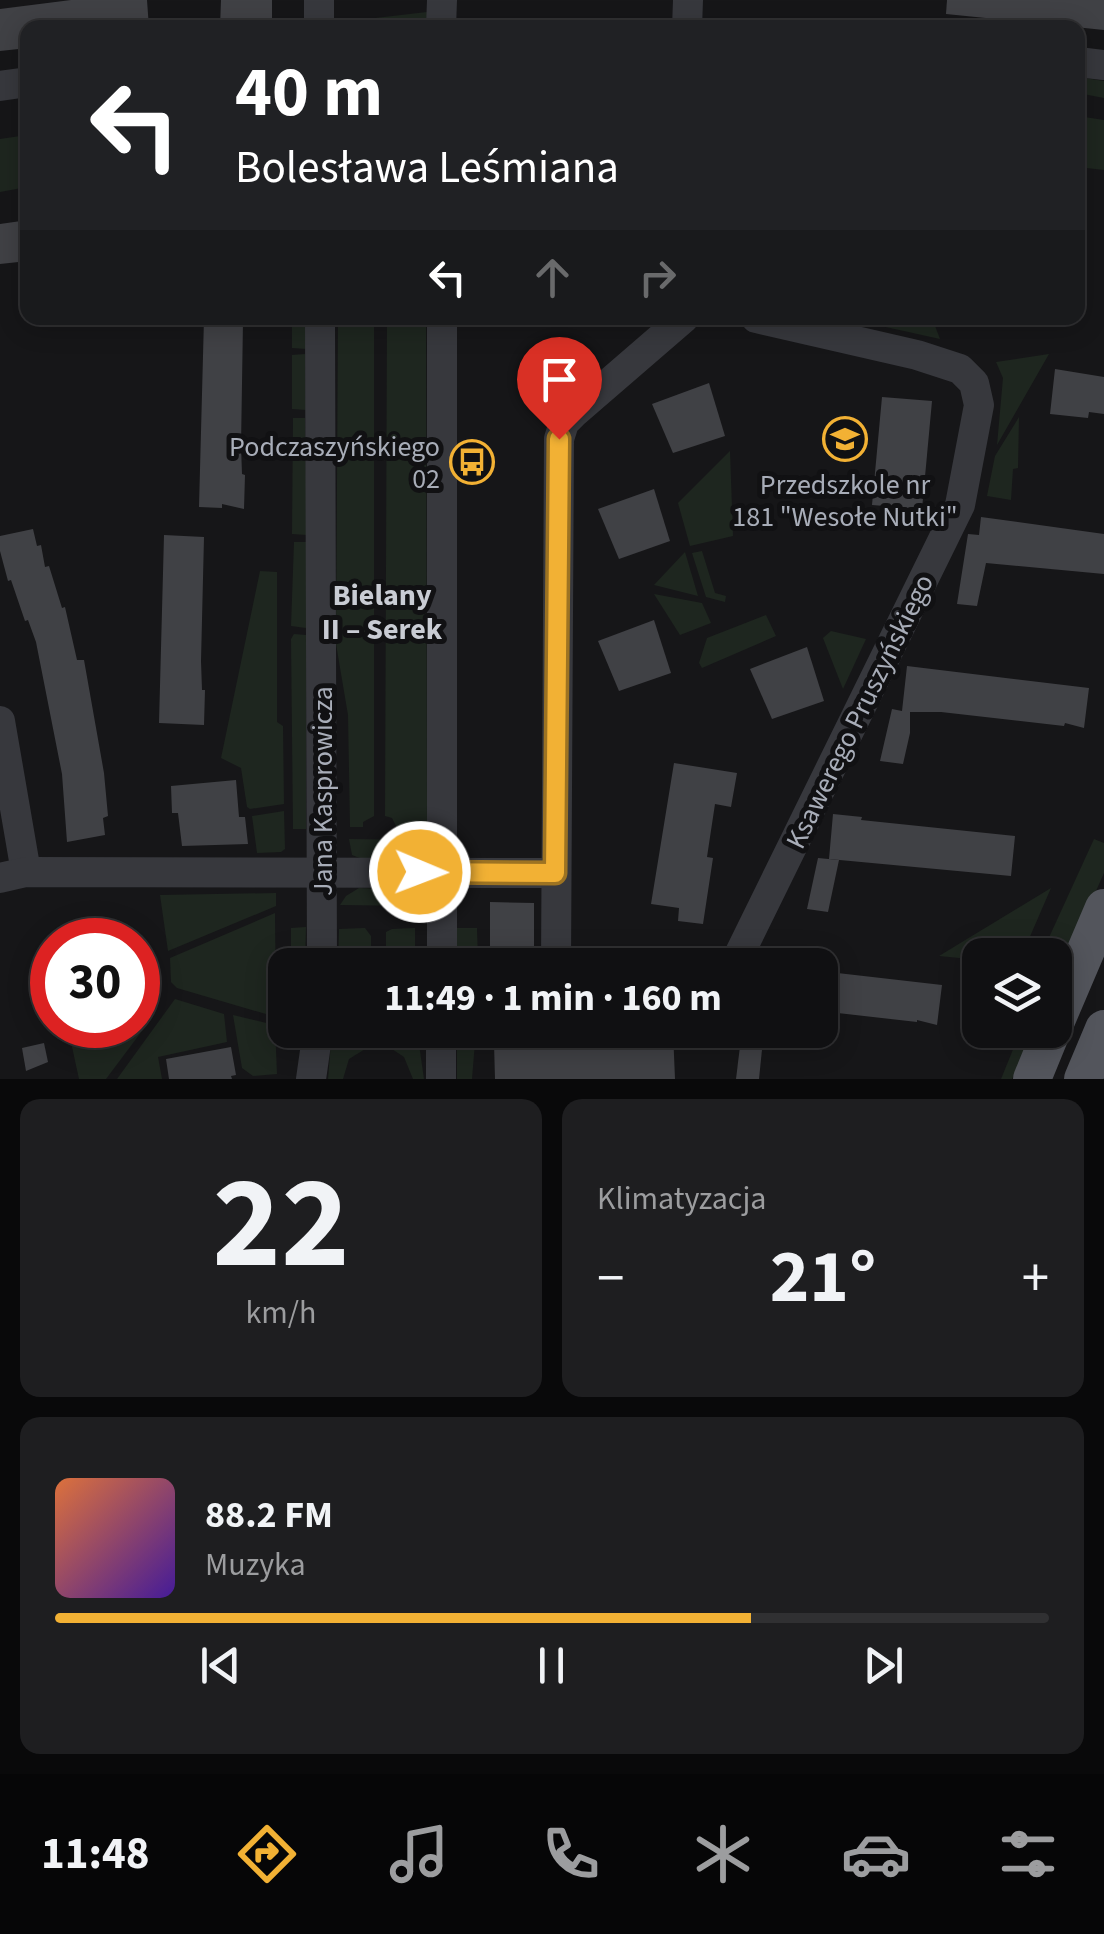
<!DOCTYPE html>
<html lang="pl">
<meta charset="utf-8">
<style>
:root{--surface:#101012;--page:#1e1e20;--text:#f1f3f6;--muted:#9c9d9f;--line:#303032;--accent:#f2b134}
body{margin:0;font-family:"Source Sans 3",sans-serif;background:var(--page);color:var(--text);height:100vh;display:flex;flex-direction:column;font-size:38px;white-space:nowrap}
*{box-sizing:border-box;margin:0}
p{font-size:32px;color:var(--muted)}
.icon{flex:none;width:55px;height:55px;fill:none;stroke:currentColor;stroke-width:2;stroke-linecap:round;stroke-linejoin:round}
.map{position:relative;height:1079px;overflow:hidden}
.panel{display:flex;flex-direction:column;gap:20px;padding:20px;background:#09090a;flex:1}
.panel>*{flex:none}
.hud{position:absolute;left:20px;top:20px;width:1065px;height:305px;border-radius:20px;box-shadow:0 5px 25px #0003,0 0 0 2px var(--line);background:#202124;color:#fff;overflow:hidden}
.controls{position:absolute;left:962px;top:938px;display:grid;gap:20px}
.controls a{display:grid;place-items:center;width:110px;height:110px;border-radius:20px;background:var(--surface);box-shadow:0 5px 25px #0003,0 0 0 2px var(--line);font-size:50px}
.speed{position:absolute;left:30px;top:918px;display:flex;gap:20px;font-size:50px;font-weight:700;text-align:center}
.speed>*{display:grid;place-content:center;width:130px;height:130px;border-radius:50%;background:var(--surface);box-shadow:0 5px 25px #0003,0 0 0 2px var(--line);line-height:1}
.speed .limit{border:15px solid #d22;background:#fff;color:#111}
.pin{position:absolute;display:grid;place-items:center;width:85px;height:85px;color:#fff;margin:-102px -42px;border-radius:50% 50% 50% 0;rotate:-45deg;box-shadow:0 0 10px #0007}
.pin .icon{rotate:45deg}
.me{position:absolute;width:110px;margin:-55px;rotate:91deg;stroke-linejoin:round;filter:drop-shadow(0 0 8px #0008)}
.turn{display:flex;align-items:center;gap:35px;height:210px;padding:0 50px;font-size:45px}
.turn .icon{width:130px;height:130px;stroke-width:2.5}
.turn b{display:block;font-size:70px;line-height:85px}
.lanes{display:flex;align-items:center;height:95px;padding:0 50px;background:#0003;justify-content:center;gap:50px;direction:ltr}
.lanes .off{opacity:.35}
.big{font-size:75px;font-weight:700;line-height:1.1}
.panel .card{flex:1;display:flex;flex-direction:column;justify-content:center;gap:15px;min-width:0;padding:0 35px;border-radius:20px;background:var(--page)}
.panel .dial{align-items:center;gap:0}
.dial b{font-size:130px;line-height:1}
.song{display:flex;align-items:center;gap:30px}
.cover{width:120px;height:120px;border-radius:15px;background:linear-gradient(135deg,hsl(20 70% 55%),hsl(260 70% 35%))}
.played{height:10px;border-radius:5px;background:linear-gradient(90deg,var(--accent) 70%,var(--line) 70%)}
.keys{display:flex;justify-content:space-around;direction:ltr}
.heat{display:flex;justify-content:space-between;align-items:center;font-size:55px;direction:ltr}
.panel .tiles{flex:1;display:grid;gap:20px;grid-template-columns:1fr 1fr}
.card:last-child{grid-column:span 2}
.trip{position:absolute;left:268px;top:948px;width:570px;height:100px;border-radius:20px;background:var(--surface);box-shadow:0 5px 25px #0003,0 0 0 2px var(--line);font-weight:700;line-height:100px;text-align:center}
.menu{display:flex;height:160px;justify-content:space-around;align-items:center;background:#060607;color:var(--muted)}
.menu .icon{width:70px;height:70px}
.menu .current{color:var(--accent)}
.menu b{font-size:45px;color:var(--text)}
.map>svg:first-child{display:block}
</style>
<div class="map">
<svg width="1104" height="1079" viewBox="0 0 1104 1079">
<rect width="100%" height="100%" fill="#161618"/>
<g fill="#1e261f">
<polygon points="427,12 427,22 422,27 333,28 332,23"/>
<polygon points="1078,77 1104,81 1104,98 1078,93"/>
<polygon points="1078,116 1104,120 1104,170 1078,167"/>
<polygon points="27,135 27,187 0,192 0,139"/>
<polygon points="292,318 306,318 306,349 292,348"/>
<polygon points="338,318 374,318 374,816 363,822 363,827 350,827 348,715 336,644"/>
<polygon points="387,318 426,318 427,826 397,828 392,818 385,816"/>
<polygon points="845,318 932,318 940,339"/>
<polygon points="305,354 306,410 292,409 292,355"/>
<polygon points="1049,354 997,445 1003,378 996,362"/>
<polygon points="1019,417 1018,468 1013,469 1011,500 987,496 995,456"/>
<polygon points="293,418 305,418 307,535 292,534"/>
<polygon points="730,451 733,536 690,546 678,503"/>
<polygon points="294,542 306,542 306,628 291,626"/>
<polygon points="702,551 715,593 726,596 725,602 706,597 692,553"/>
<polygon points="685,552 698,596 654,585"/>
<polygon points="260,571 277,572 277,722 283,726 284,804 250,809 247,807 241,768 221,758"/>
<polygon points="654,594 702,603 711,623 680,635"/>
<polygon points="766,615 776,636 702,668 699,663 707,638"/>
<polygon points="831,631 866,639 843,689 823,638"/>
<polygon points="306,635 306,829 293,829 291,639 294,634"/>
<polygon points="284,811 285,849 281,852 257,853 252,816"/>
<path d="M 349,839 L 426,840 C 415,863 374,865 352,855 Z"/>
<polygon points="1094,839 1104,843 1104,873 1055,983 1055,955 1041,955"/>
<polygon points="359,888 411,890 415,906 340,905 346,896"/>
<polygon points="1051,888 1022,955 980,955 980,960 939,956"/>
<polygon points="276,893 276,906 168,951 160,895"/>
<polygon points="275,913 276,1017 177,988 171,982 170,958"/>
<polygon points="306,927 305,965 291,965 291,928"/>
<polygon points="365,928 371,936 371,965 338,965 339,929"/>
<polygon points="415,928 415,965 386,965 386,932 392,929"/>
<polygon points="457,928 477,928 478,962 457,965"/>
<polygon points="175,999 224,1014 227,1042 158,1057 162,1079 117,1079"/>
<polygon points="233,1015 275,1025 277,1074 253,1076 242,1068"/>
<polygon points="151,1019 106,1079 79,1079 69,1033 138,1025 138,1021"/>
<polygon points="332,1030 371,1030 370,1046 349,1059 343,1079 328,1079"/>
<polygon points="386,1030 417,1030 424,1079 413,1079 404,1057 386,1045"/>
<polygon points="457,1030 476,1030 472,1079 457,1079"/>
<polygon points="1021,1030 1034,1030 1012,1079 1001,1079"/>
</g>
<g fill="#404145">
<polygon points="71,0 147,0 149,28 28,28 28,48 0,51 0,9"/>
<polygon points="221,0 272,0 272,20 253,21 253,28 220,28"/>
<polygon points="947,0 1104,0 1104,30 946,14"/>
<polygon points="28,220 28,261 0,264 0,224"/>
<polygon points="204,318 241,318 243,321 241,446 242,474 245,475 244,509 222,504 222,508 199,507"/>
<polygon points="1055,369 1104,377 1104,414 1089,412 1088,418 1050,414"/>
<polygon points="709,383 725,436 673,453 652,404"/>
<polygon points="882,397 932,401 922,509 872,505"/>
<polygon points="654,489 670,541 619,559 598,509"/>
<polygon points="981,517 1104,534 1104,574 986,563 977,606 957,604 968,534 979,535"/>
<polygon points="33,529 37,546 41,545 45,567 49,566 62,608 65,607 77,660 84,660 104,773 108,816 103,818 105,835 67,842 62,774 36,642 28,620 25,621 11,580 8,581 0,551 0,536"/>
<polygon points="164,535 204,537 201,661 202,690 205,690 204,725 159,723"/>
<polygon points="654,620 671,673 619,691 598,641"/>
<polygon points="807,647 824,701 772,719 750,669"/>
<polygon points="907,666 1089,688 1084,728 1065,723 1064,726 941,712 910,712 910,733 903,764 880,761 892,709 902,711"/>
<polygon points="674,763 737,773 731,807 715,804 707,857 713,858 703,924 678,921 679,908 651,904"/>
<polygon points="236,780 239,817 245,817 248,844 182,846 178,813 172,813 171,786"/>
<polygon points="833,814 862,817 861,820 1015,836 1011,876 829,859"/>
<polygon points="818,858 839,860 828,912 807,909"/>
<polygon points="490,902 534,903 534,965 490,965"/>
<polygon points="156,964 161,991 138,995 138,967"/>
<polygon points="820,971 942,985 937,1025 917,1020 917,1022 820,1011"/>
<polygon points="742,1030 764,1030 759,1079 736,1079"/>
<polygon points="673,1031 675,1079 495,1079 494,1043 607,1041 607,1032"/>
<polygon points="44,1043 48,1062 26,1071 22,1048"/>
<polygon points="231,1047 236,1075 231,1076 232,1079 169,1079 166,1059"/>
</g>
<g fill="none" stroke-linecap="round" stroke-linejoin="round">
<g stroke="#37383d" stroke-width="30">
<polyline points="319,0 319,28"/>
<polyline points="441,28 442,0"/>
<polyline points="687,28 688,0"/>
<polyline points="1078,62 1104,65"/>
<polyline points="0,86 28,82"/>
<polyline points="320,318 322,965"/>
<polyline points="0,721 26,872"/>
<polyline points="0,878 26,872 555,873"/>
<polyline points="442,965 442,318"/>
<polyline points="556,965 559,439 564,423 574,413 684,318"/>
<polyline points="734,965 960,505 979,405 974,383 960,369 917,355 756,318"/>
<polyline points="311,1079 318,1030"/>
<polyline points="441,1079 441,1030"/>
</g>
<g stroke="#53555c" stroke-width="38">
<polyline points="1055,1023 1104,908"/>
<polyline points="1032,1079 1052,1030"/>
<polyline points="1083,1079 1104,1029"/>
</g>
</g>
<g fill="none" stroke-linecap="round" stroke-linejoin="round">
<g stroke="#9d7322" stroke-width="25">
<polyline id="route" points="420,872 555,873 559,439"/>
</g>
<use href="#route" stroke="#f2b134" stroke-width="18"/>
</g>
<defs>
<g id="school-ring" transform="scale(2.25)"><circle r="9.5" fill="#111113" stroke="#f2b134" stroke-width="1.5"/><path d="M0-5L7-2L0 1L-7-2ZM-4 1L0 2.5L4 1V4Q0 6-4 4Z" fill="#f2b134"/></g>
<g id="bus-ring" transform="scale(2.25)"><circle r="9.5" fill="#111113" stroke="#f2b134" stroke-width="1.5"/><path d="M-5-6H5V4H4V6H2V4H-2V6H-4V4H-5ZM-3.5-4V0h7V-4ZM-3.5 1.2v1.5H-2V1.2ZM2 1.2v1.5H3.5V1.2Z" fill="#f2b134"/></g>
</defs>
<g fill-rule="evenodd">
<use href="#school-ring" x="845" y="439"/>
<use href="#bus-ring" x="472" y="462"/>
</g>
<g text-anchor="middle" stroke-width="10" stroke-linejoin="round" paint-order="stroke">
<g font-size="28" fill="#a8adb8" stroke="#111113" text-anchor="end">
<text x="440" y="456">Podczaszyńskiego<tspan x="440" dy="32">02</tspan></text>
<text x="845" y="494" text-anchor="middle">Przedszkole nr<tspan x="845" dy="32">181 "Wesołe Nutki"</tspan></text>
</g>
<g font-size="28" fill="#a8adb8" stroke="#111113">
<text transform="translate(859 711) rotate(-64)" y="10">Ksawerego Pruszyńskiego</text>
<text transform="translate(322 791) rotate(-90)" y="10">Jana Kasprowicza</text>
</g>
<g font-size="30" font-weight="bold" fill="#c9ccd4" stroke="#111113">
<text x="382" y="605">Bielany<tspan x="382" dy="34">II – Serek</tspan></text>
</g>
</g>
</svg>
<div class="controls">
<a><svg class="icon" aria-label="layers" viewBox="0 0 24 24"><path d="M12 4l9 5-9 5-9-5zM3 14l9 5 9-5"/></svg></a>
</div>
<div class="speed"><div class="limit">30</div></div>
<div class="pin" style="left:559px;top:439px;background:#d93025"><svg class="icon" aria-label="arrive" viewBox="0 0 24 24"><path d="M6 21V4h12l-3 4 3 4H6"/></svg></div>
<svg class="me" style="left:420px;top:872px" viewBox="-20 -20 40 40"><circle r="17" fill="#f2b134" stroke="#fff" stroke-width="3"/><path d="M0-11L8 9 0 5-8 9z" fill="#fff"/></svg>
<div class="trip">11:49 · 1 min · 160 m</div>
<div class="hud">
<div class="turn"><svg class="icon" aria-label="left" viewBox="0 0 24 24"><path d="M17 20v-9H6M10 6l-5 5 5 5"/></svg><div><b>40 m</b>Bolesława Leśmiana</div></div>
<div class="lanes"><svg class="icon" aria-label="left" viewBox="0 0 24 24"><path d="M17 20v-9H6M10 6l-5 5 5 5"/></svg><svg class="icon off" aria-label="ahead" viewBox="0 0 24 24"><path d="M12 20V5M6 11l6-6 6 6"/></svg><svg class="icon off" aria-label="right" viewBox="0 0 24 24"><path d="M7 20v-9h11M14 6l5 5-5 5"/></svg></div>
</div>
</div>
<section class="panel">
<div class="tiles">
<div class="card dial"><b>22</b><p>km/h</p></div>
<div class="card"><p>Klimatyzacja</p>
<div class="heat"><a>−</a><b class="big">21°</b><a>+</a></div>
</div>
<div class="card">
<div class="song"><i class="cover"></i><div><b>88.2 FM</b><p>Muzyka</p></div></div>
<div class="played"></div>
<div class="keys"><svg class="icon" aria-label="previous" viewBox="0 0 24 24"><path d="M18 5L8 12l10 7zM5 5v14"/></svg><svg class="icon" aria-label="pause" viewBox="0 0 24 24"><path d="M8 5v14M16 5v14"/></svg><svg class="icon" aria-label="next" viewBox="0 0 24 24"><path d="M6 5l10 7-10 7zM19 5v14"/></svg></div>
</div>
</div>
</section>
<nav class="menu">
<b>11:48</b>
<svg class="icon current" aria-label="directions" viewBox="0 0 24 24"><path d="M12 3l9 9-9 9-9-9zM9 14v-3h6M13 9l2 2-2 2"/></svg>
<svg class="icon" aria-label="music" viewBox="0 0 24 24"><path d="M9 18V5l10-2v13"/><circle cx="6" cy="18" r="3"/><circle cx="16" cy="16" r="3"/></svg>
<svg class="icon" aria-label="phone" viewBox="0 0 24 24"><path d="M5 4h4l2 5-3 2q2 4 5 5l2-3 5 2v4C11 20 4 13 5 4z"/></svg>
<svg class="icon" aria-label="climate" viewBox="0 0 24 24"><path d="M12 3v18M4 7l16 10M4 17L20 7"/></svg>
<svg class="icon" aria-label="car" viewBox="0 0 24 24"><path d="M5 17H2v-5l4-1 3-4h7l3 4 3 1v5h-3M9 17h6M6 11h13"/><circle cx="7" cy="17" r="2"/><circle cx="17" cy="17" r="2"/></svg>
<svg class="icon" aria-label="filters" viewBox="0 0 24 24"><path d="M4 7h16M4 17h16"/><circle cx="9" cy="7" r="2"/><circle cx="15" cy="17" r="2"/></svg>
</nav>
